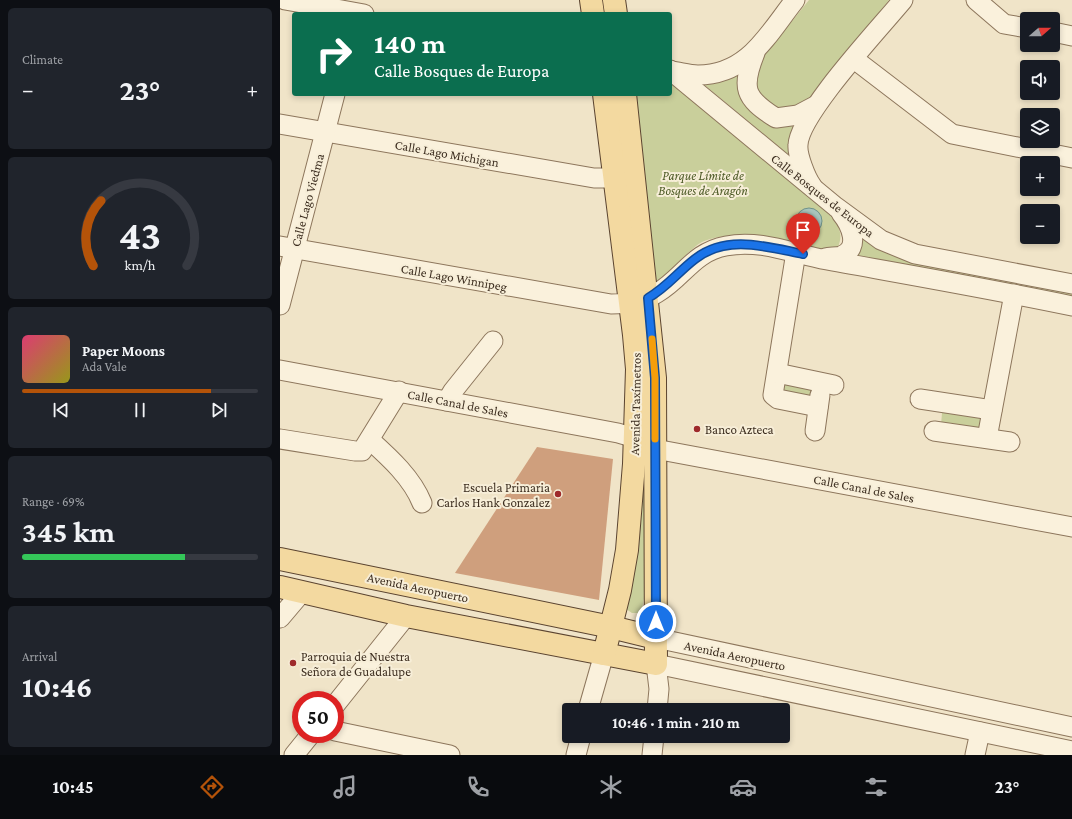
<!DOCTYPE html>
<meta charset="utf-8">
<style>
:root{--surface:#171b24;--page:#20242c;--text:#f1f3f6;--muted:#9ea1a6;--line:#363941;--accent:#b45309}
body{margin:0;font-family:"Crimson Pro",serif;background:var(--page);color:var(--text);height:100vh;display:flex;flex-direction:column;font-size:15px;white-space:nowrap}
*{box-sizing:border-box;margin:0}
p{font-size:13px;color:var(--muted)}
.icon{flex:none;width:22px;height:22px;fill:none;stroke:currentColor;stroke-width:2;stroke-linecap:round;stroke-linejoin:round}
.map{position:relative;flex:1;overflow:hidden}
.sheet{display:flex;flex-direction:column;gap:8px;padding:8px;background:#0d0f14;width:280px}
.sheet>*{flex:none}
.hud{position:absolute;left:12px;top:12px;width:380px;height:84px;border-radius:4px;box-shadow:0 2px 6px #0003;background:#0b6e4f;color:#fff;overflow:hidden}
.needle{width:26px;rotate:70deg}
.buttons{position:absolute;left:740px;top:12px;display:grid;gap:8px}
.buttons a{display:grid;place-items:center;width:40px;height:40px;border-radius:4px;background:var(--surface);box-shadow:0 2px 6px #0003;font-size:20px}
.speed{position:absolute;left:12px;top:691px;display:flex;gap:8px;font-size:20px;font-weight:700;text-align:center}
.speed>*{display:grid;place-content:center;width:52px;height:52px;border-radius:50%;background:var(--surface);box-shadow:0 2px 6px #0003;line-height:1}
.speed .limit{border:6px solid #d22;background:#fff;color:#111}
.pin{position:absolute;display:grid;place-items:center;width:34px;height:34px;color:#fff;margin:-41px -17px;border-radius:50% 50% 50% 0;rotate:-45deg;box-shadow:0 0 4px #0007}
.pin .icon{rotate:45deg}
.me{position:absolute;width:44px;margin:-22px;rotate:0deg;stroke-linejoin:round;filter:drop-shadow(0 0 3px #0008)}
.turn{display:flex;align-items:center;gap:14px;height:84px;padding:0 16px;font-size:18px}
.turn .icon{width:52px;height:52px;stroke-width:2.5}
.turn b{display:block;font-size:28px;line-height:34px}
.big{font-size:30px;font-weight:700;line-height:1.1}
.sheet .widget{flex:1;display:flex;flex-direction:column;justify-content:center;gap:6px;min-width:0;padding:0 14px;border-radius:6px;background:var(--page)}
.sheet .dial{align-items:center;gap:0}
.dial svg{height:104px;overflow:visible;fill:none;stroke:var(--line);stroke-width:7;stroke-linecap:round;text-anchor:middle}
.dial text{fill:var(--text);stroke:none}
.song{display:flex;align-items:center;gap:12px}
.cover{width:48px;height:48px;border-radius:6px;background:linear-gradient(135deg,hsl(340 70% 55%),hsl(60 70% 35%))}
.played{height:4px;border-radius:2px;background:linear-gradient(90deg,var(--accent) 80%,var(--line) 80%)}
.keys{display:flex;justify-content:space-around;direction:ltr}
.heat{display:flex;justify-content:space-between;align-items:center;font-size:22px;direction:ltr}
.charge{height:6px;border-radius:3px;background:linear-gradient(90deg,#34c759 69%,var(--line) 0)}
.trip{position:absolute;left:282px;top:703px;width:228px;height:40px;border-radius:4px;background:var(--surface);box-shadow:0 2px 6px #0003;font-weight:700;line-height:40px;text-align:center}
.dock{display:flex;height:64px;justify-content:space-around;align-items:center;background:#090b0e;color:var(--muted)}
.dock .icon{width:28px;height:28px}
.dock .current{color:var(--accent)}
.dock b{font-size:18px;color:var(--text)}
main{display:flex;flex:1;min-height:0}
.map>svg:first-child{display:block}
</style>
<main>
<section class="sheet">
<div class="widget"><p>Climate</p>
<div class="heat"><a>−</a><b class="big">23°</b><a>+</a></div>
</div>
<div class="widget dial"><svg viewBox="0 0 100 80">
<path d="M14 69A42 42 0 1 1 86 69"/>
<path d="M14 69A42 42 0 0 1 20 19" stroke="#b45309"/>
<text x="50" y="56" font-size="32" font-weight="700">43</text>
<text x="50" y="72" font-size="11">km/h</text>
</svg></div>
<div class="widget">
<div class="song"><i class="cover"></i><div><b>Paper Moons</b><p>Ada Vale</p></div></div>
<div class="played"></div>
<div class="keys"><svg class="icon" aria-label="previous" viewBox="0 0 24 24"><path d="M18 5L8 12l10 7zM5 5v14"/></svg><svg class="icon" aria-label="pause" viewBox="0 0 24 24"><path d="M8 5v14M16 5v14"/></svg><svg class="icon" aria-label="next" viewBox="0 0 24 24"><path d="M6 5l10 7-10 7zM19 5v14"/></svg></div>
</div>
<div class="widget"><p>Range · 69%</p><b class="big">345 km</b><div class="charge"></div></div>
<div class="widget"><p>Arrival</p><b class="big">10:46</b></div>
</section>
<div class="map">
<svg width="792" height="755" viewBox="0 0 792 755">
<rect width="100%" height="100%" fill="#f0e4c8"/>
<g fill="#c9cf9b">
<polygon points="529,0 609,0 528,105 516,110 492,108 474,91 473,69"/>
<polygon points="462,69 461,89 520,122 517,162 421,82 446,80"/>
<path d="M 390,82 L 550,213 C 558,225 564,233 558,247 C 517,256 464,223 422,242 C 412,247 386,275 377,284 L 353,94 L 390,94 Z"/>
<polygon points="580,233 602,248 792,289 792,300 571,256 580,250 582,239"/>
<polygon points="365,345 365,593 362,609 358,613 352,613 346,609"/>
<polygon points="508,381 532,388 532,398 507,397 499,384"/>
<polygon points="670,407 695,410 701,419 699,431 661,425 662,413"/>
</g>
<circle fill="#a9c4bc" stroke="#6f938a" cx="529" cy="221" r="13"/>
<polygon fill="#cf9f7d" points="257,447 333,459 319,600 175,573"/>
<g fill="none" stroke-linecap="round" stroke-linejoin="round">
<g stroke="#8d765c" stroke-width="21">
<g id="minor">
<polyline points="5,0 84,14"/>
<polyline points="696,0 724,24 747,28"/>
<polyline points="773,32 792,36"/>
<path d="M 475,53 C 461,88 464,98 496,118 L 518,115 L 535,106"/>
<polyline points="574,59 672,134 792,158"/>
<polyline points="390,70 556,207 601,240 635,254 792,284"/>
<path d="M 391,71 C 400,72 409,75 418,75 C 468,75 488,34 515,0"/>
<polyline points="0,124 314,178 335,178"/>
<path d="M 532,186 C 526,178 517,155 518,145 C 519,114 600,28 623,0"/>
<path d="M 0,246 L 331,304 C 347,304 363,302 377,293 C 403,278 413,252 446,246 C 481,239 513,254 547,260 C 629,275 711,289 792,306"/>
<polyline points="516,252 493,395 498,399 538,407"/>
<path d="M 545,258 C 550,257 556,257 561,256 C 582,248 570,224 561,213"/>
<polyline points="0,305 55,94"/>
<polyline points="0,370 338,433 355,438"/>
<polyline points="497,373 554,385"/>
<polyline points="640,399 712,410"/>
<polyline points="167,401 173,391 213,341"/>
<polyline points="535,431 540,395"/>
<polyline points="654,431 730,442"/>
<polyline points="707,438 734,294"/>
<polyline points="0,439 75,451 82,451 119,391"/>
<path d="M 90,440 C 110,458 132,478 142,503"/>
<polyline points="375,449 792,527"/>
<polyline points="0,618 22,592"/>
<polyline points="376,638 792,727"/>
<polyline points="55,705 126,616"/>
<polyline points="308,710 324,654"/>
<polyline points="377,710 379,689 376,664 792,751"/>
<polyline points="55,731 170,755"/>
<polyline points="14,755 31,734"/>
<polyline points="296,755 301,736"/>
<polyline points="372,755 374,736"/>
<polyline points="695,755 700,732"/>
</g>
</g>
<g stroke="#5b4430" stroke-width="24">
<g id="major">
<polyline points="311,0 313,14"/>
<polyline points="334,0 336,14"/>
<polyline points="0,559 331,627 376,638"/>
<polyline points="0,587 126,616 376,664 375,378 345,94"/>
<polyline points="324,654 340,590 347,550 354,464 357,369 354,335 324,94"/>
</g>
</g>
<use href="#minor" stroke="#faf1dc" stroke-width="19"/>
<use href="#major" stroke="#f3d9a0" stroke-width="22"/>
</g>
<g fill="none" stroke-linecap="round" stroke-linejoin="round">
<g stroke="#114b97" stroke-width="10">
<path id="route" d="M 376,622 L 375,378 L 368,298 C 386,288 398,272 415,259 C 447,234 487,247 523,254"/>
</g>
<use href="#route" stroke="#1a73e8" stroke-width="7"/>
<polyline stroke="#f59e0b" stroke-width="7" points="372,339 375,378 375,439"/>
</g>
<g fill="#9e2a2b" stroke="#f7eed8" stroke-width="1.5">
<circle cx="417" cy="429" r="4"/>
<circle cx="278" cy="494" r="4"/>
<circle cx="13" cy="663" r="4"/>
</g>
<g text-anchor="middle" stroke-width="4" stroke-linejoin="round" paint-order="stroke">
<g font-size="13" fill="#3d2e20" stroke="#f7eed8">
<text transform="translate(167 153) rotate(10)" y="5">Calle Lago Michigan</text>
<text transform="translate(543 195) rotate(38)" y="5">Calle Bosques de Europa</text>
<text transform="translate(27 200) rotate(-75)" y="5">Calle Lago Viedma</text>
<text transform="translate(174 277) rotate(10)" y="5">Calle Lago Winnipeg</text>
<text transform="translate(178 403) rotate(11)" y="5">Calle Canal de Sales</text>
<text transform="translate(355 404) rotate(-89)" y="5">Avenida Taxímetros</text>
<text transform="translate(584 488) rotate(11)" y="5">Calle Canal de Sales</text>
<text transform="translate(138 587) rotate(12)" y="5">Avenida Aeropuerto</text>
<text transform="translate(455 655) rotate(12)" y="5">Avenida Aeropuerto</text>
</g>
<g font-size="13" font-style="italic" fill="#4d5a26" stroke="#f7eed8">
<text x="423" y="180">Parque Límite de<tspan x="423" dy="15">Bosques de Aragón</tspan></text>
</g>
<g font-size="13" fill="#3d2e20" stroke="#f7eed8" text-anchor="start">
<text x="425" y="434">Banco Azteca</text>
<text x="270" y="492" text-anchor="end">Escuela Primaria<tspan x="270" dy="15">Carlos Hank Gonzalez</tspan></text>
<text x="21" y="661">Parroquia de Nuestra<tspan x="21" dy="15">Señora de Guadalupe</tspan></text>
</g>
</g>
</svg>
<div class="buttons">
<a><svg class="needle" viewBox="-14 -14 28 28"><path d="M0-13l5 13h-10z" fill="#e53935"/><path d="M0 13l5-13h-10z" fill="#9ea1a6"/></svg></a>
<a><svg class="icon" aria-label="sound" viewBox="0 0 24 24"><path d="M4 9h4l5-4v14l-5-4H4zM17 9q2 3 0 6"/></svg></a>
<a><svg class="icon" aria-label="layers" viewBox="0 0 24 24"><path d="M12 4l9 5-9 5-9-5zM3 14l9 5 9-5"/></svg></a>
<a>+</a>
<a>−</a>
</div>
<div class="speed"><div class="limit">50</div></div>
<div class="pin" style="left:523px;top:254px;background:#d93025"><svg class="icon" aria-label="arrive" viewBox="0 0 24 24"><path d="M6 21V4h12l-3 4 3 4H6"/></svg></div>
<svg class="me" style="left:376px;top:622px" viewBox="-20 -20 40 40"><circle r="17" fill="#1a73e8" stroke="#fff" stroke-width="3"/><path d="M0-11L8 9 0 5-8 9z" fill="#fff"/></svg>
<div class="trip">10:46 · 1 min · 210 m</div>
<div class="hud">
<div class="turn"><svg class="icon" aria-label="right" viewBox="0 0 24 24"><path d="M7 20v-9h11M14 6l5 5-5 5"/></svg><div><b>140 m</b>Calle Bosques de Europa</div></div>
</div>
</div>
</main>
<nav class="dock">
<b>10:45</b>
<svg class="icon current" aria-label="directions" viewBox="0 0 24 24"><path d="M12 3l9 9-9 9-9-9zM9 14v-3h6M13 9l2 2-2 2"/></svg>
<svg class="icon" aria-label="music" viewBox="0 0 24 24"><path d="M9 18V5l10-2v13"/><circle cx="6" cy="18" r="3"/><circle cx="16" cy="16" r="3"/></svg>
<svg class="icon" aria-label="phone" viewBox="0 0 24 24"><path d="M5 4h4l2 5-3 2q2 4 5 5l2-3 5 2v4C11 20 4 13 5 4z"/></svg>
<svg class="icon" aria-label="climate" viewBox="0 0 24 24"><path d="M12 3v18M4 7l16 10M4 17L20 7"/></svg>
<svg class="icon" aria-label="car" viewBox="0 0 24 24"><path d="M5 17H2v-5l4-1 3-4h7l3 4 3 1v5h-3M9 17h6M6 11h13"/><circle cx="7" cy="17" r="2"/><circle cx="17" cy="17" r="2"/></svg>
<svg class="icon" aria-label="filters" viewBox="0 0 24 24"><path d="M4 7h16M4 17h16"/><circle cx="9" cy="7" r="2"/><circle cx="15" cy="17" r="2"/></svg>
<b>23°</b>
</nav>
